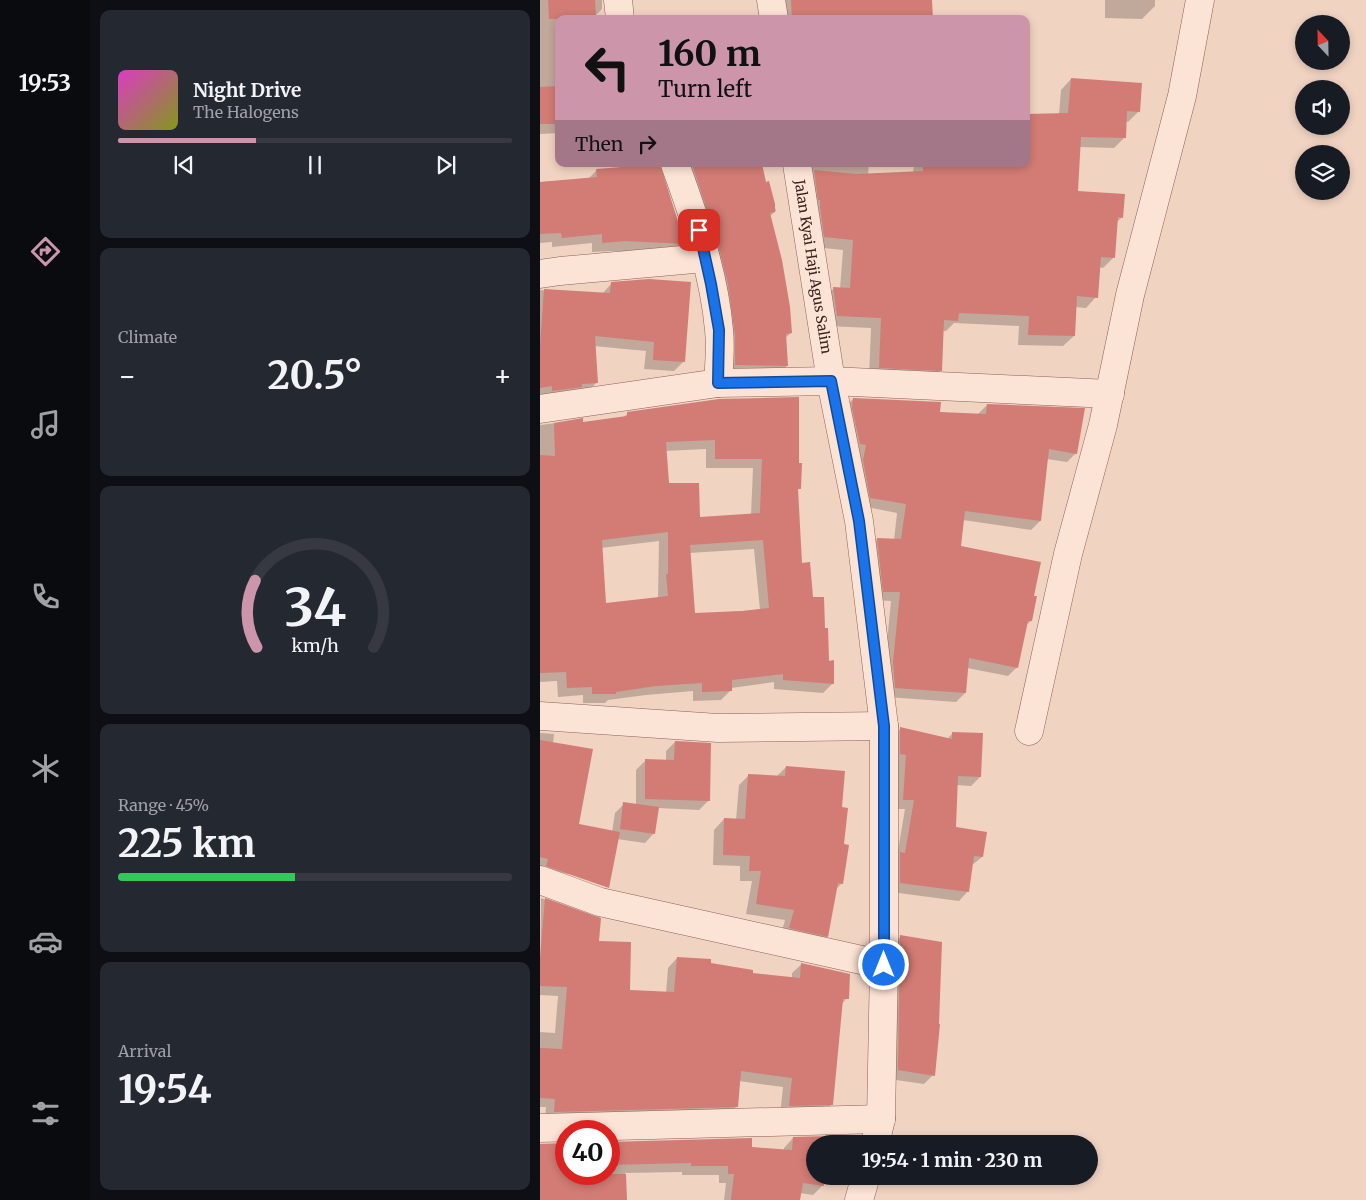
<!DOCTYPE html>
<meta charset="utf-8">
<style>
:root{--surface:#171b24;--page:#242831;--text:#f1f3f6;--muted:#9ea1a6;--line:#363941;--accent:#cc95aa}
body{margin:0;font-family:Merriweather,serif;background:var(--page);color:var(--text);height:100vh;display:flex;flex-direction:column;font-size:19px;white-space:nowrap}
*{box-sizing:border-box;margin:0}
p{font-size:16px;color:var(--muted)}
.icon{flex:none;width:28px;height:28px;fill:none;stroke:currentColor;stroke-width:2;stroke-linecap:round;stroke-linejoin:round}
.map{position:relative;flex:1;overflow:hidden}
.sheet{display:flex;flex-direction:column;gap:10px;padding:10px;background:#0d0f14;width:450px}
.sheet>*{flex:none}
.banner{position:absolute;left:15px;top:15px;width:475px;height:152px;border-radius:10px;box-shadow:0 2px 8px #0003;background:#cc95aa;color:#111;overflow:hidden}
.needle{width:32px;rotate:338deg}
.controls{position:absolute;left:755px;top:15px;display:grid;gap:10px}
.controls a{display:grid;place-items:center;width:55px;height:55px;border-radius:50%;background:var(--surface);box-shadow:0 2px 8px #0003;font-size:25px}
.speed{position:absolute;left:15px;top:1120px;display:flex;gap:10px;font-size:25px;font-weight:700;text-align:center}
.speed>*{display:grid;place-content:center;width:65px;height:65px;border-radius:50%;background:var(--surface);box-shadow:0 2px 8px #0003;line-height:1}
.speed .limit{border:8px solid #d22;background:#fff;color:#111}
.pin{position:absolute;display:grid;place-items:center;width:42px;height:42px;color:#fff;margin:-21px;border-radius:10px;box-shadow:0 2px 8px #0006}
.me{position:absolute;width:55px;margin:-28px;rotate:0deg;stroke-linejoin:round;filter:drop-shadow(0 0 4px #0008)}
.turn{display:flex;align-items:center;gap:18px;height:105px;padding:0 20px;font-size:22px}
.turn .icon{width:65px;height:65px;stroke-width:2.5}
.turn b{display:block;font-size:35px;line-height:42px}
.then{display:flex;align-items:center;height:48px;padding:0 20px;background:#0003;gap:10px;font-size:19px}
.big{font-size:38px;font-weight:700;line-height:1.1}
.sheet .card{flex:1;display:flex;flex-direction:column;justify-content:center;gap:8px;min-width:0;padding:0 18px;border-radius:10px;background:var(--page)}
.sheet .dial{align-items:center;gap:0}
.dial svg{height:130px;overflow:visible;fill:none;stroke:var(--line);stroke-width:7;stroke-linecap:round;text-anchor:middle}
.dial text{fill:var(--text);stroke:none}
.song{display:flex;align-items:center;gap:15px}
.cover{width:60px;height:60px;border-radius:8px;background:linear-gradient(135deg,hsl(310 70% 55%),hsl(70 70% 35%))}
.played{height:5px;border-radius:2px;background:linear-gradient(90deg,var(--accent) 35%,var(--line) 35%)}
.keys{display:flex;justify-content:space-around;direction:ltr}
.heat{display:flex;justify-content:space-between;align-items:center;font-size:28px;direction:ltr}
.charge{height:8px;border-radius:4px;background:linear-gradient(90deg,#34c759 45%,var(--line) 0)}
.trip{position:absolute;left:266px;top:1135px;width:292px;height:50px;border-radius:25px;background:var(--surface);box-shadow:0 2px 8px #0003;font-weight:700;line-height:50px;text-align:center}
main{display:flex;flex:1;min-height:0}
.tabs{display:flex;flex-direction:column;width:90px;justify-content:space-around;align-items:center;background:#090b0e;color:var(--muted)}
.tabs .icon{width:35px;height:35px}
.tabs .active{color:var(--accent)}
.tabs b{font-size:22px;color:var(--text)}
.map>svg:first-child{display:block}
</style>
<main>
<nav class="tabs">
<b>19:53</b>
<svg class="icon active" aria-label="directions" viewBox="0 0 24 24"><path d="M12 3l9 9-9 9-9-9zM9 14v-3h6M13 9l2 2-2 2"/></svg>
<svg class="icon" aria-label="music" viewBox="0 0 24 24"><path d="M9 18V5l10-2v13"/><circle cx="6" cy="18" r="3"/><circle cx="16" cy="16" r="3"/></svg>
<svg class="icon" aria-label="phone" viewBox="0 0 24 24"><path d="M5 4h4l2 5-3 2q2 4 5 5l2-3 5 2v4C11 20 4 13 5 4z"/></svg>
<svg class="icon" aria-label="climate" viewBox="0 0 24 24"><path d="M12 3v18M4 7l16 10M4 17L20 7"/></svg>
<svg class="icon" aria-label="car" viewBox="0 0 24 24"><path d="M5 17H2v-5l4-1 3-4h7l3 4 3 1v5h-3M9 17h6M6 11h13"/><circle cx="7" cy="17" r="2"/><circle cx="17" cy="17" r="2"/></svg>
<svg class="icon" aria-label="filters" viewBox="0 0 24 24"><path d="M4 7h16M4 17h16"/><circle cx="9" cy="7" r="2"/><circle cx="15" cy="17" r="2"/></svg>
</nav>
<section class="sheet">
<div class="card">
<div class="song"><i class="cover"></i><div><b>Night Drive</b><p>The Halogens</p></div></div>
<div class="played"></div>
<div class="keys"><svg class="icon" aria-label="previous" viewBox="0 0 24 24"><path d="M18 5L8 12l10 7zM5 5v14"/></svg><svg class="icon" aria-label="pause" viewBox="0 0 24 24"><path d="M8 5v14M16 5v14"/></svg><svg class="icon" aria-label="next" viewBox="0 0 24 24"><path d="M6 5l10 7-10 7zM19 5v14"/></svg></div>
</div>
<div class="card"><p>Climate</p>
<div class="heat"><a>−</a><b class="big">20.5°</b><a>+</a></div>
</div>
<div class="card dial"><svg viewBox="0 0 100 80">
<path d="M14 69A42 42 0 1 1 86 69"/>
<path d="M14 69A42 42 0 0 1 13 28" stroke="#cc95aa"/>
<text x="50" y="56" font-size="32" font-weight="700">34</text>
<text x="50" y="72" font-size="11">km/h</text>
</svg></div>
<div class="card"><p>Range · 45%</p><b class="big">225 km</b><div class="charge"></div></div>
<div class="card"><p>Arrival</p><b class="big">19:54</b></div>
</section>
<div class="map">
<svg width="826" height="1200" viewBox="0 0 826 1200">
<rect width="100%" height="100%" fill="#f1d3c2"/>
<g fill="#0003" fill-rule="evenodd">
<polygon points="0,0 62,0 62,9 54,17 19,19 19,133 0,134"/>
<polygon points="232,0 391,0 392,19 241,19"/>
<polygon points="565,0 615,0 615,6 602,19 565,18"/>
<polygon points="531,79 599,111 588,122 585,121 585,137 574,148 539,147 537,192 582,217 576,223 574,257 563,268 559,267 556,297 546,308 535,307 534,336 523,346 478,345 479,326 414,323 406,331 402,331 401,370 390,381 329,378 331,328 286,326 283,299 294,288 300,289 303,250 274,247 269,164 329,164 328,175 373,173 374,164 486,164 519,114 521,90"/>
<polygon points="119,164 144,243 134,253 74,251 52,252 52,243 12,247 12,242 0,243 0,182 48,179 57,170"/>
<polygon points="145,164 220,164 225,184 228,183 236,211 229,217 251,333 245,338 247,366 238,374 186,374"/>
<polygon points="72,283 144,361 134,371 104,369 106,351 54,346 57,382 47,392 0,401 0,290 62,294"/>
<polygon points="313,399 399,414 438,414 447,405 536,453 527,462 507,459 500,521 491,530 423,520 419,547 493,597 491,621 486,625 477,667 468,676 427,668 425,693 416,702 347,697 344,672 351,601 335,600 328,548 337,539 354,540 357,513 322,506 304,408"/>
<path d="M 179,400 L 259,488 L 257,491 L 261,565 L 283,629 L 288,662 L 293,683 L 283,693 L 234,689 L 234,682 L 191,688 L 191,690 L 181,700 L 153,701 L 153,691 L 106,695 L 68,700 L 65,703 L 43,703 L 43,695 L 18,697 L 17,681 L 0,682 L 0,425 L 42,420 L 42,423 L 83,418 L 88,413 ZM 166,449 L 166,468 L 213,468 L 211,515 L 159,518 L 128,485 L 125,451 ZM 119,541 L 118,598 L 65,605 L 61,548 ZM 214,549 L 220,610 L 154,614 L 149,553 Z"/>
<polygon points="360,729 407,739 412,734 440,777 431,786 416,785 414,828 442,857 431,866 428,891 419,901 351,892 365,809 355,809 351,738"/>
<polygon points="0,733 14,734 13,744 38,825 72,832 75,813 84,804 96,805 96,770 105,761 126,761 126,751 135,742 168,801 159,810 118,808 114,833 105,843 77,839 61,881 0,868"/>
<polygon points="246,767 300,808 303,845 302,883 296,889 287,936 277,946 240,938 245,920 206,914 212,881 200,881 200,866 173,865 174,830 184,819 196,820 199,785 209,775 236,777"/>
<polygon points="1,898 60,919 58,942 89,991 126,993 128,968 137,958 169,964 211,974 252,978 252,973 262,964 307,998 302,1004 292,1104 282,1114 240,1115 243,1087 199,1081 196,1107 187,1116 5,1121 6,1107 0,1107 0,1032 15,1033 18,996 0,995"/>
<polygon points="360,937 393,1075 384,1084 349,1079 351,946"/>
<polygon points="253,1138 292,1138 291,1144 275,1144 275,1176 283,1185 273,1195 260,1193 259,1200 184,1200 186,1183 179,1183 179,1175 142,1175 142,1172 85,1173 86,1200 0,1200 0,1145 26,1144 26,1174 69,1174 69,1143 211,1139 211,1148 244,1150 244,1148"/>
</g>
<g fill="#d27c75" fill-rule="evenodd">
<polygon points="8,0 55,0 56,19 9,19"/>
<polygon points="251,0 392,0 393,19 252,19"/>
<polygon points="531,78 602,83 600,112 587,111 586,138 541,137 538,191 585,194 583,218 578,217 575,258 561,257 558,298 537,296 535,336 488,335 489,316 419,313 418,321 404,320 402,371 339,368 341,318 297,316 293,287 310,288 313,240 284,237 280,207 280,200 278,200 274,170 316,174 383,171 383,164 486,164 486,114 528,113"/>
<polygon points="19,86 19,124 0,124 0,87"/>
<polygon points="120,164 145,244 85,241 62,243 62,234 22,238 21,233 0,234 0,182 57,177 56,169"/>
<polygon points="152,164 222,164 226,182 229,181 235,204 235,212 230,213 242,260 250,307 252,333 246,334 248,366 195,365 195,335 188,284 177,241"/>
<polygon points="109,279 151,282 145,362 113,360 114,342 55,336 58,383 42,384 42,387 12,391 12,386 0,388 0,345 4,289 70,293 71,282"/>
<path d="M 259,397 L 259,463 L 262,463 L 261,489 L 258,489 L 262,563 L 270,562 L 273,597 L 284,597 L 285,628 L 288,628 L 289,661 L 294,660 L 294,684 L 243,680 L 243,674 L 192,680 L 192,691 L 162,692 L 162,683 L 116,686 L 76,692 L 76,694 L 52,694 L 52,687 L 27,688 L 26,672 L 0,673 L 0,455 L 15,456 L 14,423 L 43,418 L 43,422 L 87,416 L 87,412 L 179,399 ZM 175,440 L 175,459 L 222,459 L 220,513 L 160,517 L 159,483 L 129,483 L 126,442 ZM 128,532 L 128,574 L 126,574 L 128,596 L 66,603 L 62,540 ZM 223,540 L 229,608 L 202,611 L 155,613 L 150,545 Z"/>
<polygon points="313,398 401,402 400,412 446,414 447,404 545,408 537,454 509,449 501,521 425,511 421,546 501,562 494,596 497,596 492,621 488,621 478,668 429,658 426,693 355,688 353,662 360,592 343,592 337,538 361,539 366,504 330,498 323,460 326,445 320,444 312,408"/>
<polygon points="360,727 412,739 412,732 443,733 441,777 418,776 416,827 447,832 443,857 434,856 429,892 360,883 360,852 365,853 374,800 363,800 366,755 360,754"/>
<polygon points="0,740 53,749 39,824 80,832 69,888 6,866 8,859 0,857"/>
<polygon points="135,741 171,743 170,801 105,799 105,759 134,760"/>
<polygon points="246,766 305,771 302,807 308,808 304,844 309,845 303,884 298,883 288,937 249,928 254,910 216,904 221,871 209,871 210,856 183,855 184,818 205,819 208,774 245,776"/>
<polygon points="83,802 119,807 115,834 80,829"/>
<polygon points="5,898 61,918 59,941 91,942 90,990 134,992 137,957 171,959 171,963 213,970 213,973 260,978 261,963 310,974 309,999 303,999 293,1105 249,1106 252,1078 201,1071 198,1107 14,1112 15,1099 0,1098 0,1048 22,1049 27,987 0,986 0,958"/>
<polygon points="360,935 402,942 399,1024 400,1024 395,1076 358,1070"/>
<polygon points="290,1136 289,1144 275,1144 275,1176 285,1176 284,1186 263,1183 260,1200 191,1200 194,1174 188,1174 188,1166 151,1166 151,1163 69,1165 69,1142 212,1138 212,1147 252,1150 253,1137"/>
<polygon points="26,1143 26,1174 86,1174 87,1200 0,1200 0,1144"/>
</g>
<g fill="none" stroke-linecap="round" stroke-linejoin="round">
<g stroke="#8c6258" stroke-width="29">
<g id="minor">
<polyline points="78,0 80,19"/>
<path d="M 135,164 C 154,217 174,272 179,330 C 181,347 179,366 178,383"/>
<polyline points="0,274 20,271 165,258"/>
<polyline points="0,409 178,383 291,381 570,394"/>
<polyline points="0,716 178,728 344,726"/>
<polyline points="489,731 528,554 563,425 590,295 642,96 660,0"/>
<polyline points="0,880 60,902 344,965"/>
<polyline points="0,1128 341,1119"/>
</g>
</g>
<g stroke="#8c6258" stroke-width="29">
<g id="tertiary">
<polyline points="231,0 234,19"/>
<path id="s1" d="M 257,164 L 291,381 L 319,521 L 344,726 L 344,965 L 341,1119 L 335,1144"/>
<polyline points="319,1200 326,1176"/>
</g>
</g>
<use href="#minor" stroke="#fbe3d5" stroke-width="28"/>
<use href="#tertiary" stroke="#fbe3d5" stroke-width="28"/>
</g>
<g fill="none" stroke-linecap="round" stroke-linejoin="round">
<g stroke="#114b97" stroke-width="12">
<polyline id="route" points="159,230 171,284 179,330 178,383 291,381 319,521 344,726 344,965"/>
</g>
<use href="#route" stroke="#1a73e8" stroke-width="9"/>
</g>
<g text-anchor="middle" stroke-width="5" stroke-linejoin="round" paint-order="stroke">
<g font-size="14" fill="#3b211d" stroke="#f8e0d2">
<text dy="5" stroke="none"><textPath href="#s1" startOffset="104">Jalan Kyai Haji Agus Salim</textPath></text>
</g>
</g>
</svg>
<div class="controls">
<a><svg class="needle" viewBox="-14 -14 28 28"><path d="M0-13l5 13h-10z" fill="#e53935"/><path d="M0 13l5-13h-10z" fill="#9ea1a6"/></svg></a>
<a><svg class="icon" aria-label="sound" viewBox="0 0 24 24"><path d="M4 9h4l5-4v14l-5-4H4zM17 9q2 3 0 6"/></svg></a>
<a><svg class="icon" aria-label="layers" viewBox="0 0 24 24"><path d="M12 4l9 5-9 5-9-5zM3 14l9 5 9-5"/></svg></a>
</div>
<div class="speed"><div class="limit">40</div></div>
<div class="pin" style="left:159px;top:230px;background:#d93025"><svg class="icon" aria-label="arrive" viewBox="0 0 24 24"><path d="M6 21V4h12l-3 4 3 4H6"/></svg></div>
<svg class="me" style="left:344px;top:965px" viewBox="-20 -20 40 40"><circle r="17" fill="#1a73e8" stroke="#fff" stroke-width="3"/><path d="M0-11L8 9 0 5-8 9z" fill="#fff"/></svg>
<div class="trip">19:54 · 1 min · 230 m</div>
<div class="banner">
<div class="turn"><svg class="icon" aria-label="left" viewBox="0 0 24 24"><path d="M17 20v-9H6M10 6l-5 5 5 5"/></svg><div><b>160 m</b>Turn left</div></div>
<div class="then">Then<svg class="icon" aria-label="right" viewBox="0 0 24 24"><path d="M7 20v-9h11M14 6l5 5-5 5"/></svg></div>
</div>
</div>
</main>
